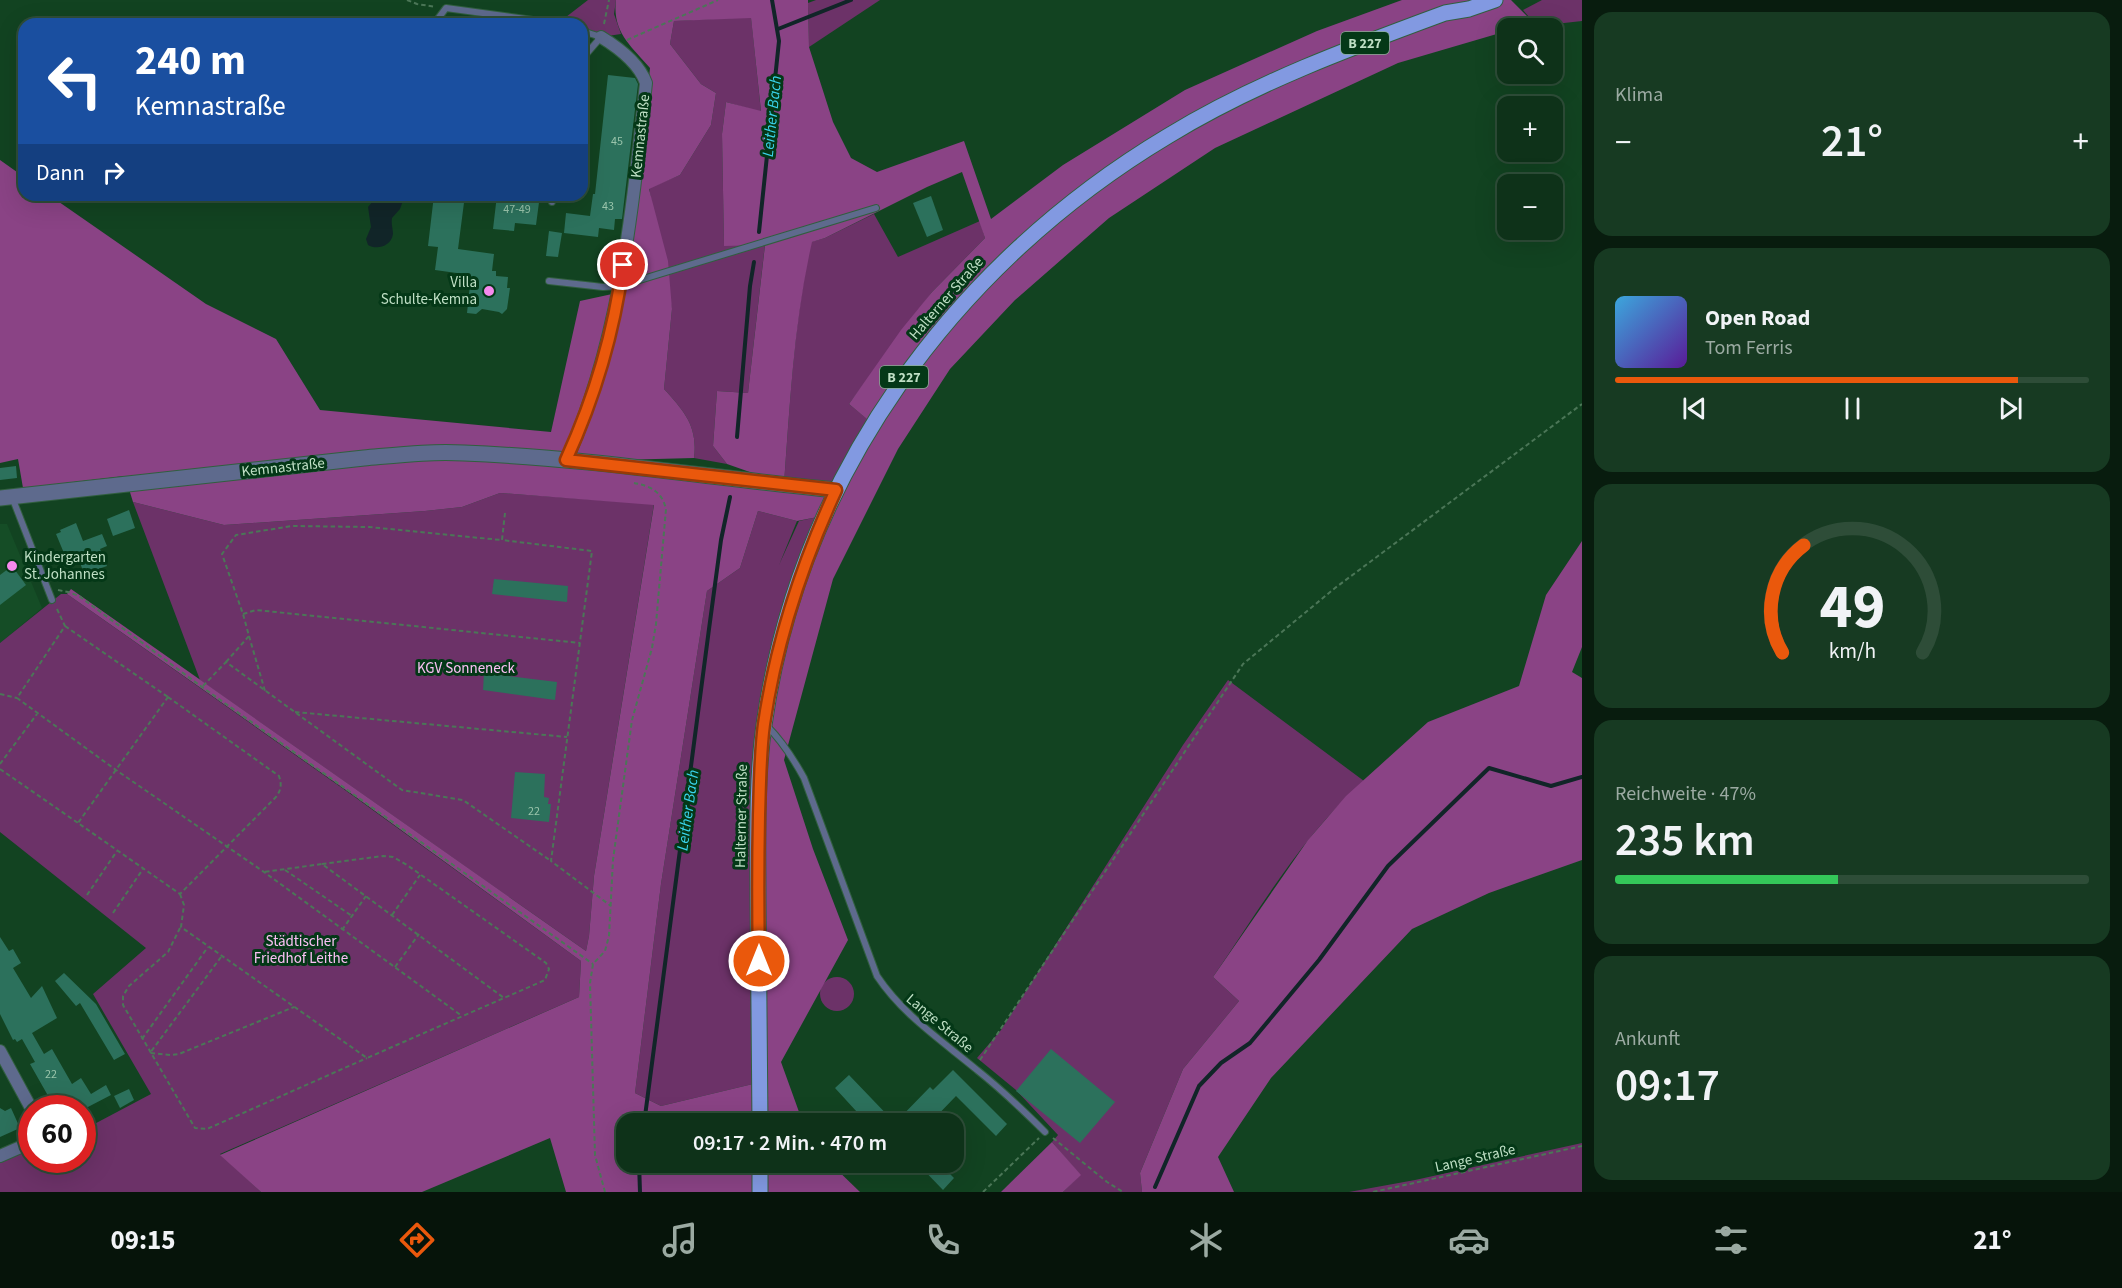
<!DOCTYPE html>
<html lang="de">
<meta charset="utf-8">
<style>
:root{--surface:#0e3219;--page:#173a22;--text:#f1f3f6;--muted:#9baaa2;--line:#2e4d38;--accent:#ea580c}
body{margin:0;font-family:"Source Sans 3",sans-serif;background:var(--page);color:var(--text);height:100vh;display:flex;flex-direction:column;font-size:22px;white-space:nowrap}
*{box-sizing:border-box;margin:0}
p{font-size:20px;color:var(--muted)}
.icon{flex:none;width:33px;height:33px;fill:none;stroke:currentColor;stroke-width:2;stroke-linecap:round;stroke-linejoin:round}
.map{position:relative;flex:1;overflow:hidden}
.sheet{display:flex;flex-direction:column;gap:12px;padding:12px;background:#081c0e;width:540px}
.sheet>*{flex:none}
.hud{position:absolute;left:18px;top:18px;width:570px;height:183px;border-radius:18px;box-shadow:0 6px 24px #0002,0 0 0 2px var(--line);background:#1a4fa0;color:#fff;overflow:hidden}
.buttons{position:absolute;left:1497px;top:18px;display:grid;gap:12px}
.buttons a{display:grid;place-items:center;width:66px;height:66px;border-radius:12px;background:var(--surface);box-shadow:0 6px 24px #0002,0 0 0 2px var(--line);font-size:30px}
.speed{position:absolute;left:18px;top:1095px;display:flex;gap:12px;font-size:30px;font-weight:700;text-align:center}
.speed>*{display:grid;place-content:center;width:78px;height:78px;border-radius:50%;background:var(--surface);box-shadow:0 6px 24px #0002,0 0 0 2px var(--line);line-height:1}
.speed .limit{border:9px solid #d22;background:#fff;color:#111}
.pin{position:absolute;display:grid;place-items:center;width:51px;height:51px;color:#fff;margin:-26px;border:3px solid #fff;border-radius:50%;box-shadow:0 2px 6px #0007}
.me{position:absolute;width:66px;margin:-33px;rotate:0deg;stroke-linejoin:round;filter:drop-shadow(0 0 4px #0008)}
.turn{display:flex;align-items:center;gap:21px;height:126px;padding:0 18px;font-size:27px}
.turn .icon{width:78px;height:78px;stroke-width:2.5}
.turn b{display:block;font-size:42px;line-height:51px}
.then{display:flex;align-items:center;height:57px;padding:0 18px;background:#0003;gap:12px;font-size:22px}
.big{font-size:45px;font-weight:600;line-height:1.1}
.sheet .tile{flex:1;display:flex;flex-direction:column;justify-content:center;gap:9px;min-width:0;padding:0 21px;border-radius:18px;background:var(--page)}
.sheet .dial{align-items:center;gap:0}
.dial svg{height:156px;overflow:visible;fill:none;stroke:var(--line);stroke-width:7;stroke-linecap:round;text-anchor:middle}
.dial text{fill:var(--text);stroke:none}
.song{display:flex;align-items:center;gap:18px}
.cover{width:72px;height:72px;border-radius:9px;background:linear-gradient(135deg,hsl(200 70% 55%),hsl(270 70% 35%))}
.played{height:6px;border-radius:3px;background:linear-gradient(90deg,var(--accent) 85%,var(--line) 85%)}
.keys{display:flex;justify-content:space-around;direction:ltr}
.heat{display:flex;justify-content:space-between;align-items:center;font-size:33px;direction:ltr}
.charge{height:9px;border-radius:4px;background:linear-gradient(90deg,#34c759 47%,var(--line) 0)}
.trip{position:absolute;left:616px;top:1113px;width:348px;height:60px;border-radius:18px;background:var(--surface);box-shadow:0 6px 24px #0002,0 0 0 2px var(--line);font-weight:600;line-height:60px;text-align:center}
.menu{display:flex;height:96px;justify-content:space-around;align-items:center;background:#06140a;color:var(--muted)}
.menu .icon{width:42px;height:42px}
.menu .current{color:var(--accent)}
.menu b{font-size:27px;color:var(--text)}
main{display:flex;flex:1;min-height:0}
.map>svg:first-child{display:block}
</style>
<main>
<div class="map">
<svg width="1582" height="1192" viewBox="0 0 1582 1192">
<rect width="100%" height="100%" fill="#124321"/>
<polygon fill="#154d26" points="0,524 7,524 42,608 0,643"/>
<g fill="#6c3268">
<polygon points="588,0 616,0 614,14 621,34 601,37 582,26 582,24 578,24 566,17"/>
<polygon points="816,0 880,0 809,47 808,3"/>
<polygon points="1542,0 1582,0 1582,21 1537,26 1523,10"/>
<path d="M 751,17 L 761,112 L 726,102 L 722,134 L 724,245 L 765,244 L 748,393 L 717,391 L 713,446 L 727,464 L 694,458 C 698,426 684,411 664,389 L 672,309 L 649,188 L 680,175 L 711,125 L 716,93 L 701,84 L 670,44 L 674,21 Z"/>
<path d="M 874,214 L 898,257 L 980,221 L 985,238 L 932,292 L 849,404 L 872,423 L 835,489 L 784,484 C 790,403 794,321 811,242 L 825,238 Z"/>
<polygon points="500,493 654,504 594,876 589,936 586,951 200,680 133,502 224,525 425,511 462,507"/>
<polygon points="758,511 797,521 779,565 799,521 822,516 799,575 757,1083 661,1106 635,1093 661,884 707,591 740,568"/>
<polygon points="61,594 67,594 352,795 581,961 579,997 220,1154 261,1192 0,1192 0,1162 31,1148 32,1160 82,1160 83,1130 151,1094 93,994 146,948 0,832 0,643"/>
<path d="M 1228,680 L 1364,781 C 1303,834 1259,910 1213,977 L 1239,1001 L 1183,1069 L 1140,1173 L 1142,1192 L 1063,1192 L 1080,1175 L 1052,1142 L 1058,1135 L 1016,1090 L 977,1058 L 1001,1030 L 1183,745 Z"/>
<circle cx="837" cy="994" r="17"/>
<polygon points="1582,1143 1582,1192 1349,1192 1415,1180"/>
</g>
<g fill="#8a4385">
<path d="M 616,0 L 808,0 L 809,47 L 833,122 L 851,158 L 877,172 L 964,141 L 991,219 L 1063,165 L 1185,90 L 1317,31 L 1402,0 L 1511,0 L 1537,26 L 1508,28 L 1507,31 L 1398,63 L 1215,148 L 1109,218 L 1015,300 L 950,369 L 898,449 L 833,579 L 784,760 L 813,849 L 848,940 L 781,1062 L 803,1123 L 763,1124 L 761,764 L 803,575 L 874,425 L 849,404 L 901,330 L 932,292 L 985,238 L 962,172 L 927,187 L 825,238 L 812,242 C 794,321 790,403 784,484 L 727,464 L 713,446 L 717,391 L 748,393 L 765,245 L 724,246 L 722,134 L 726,102 L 761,111 L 751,18 L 674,21 L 670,44 L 701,84 L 716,93 L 711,125 L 680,175 L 649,189 L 668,261 L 672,309 L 664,389 C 684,411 698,426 694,458 L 580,461 L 834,490 L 823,516 L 797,521 L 758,511 L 740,568 L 707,591 L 661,884 L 635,1093 L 661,1106 L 757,1083 L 758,1123 L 627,1124 L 627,1162 L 758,1163 L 759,1192 L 566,1192 L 550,1138 L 422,1192 L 261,1192 L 220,1155 L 579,997 L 581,961 L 353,795 L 67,594 L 71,589 L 586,951 L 589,936 L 594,876 L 654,505 L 500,493 L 462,507 L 425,511 L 224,525 L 133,502 L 125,476 L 23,488 L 18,459 L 0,463 L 0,160 L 24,177 L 24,195 L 49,195 L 206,304 L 276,339 L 320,410 L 551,432 L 580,301 L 626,291 L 650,68 C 631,46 612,32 616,0 Z"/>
<polygon points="1582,541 1582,647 1572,672 1582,678 1582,860 1489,893 1412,929 1271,1078 1218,1157 1234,1192 1142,1192 1140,1173 1183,1069 1239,1001 1213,977 1308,840 1346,796 1428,722 1519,686 1546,595"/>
<polygon points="1052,1142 1081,1175 1063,1192 1001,1192"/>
<polygon points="763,1163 830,1163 860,1192 763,1192"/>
</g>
<path fill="#112528" d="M 378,195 L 405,195 L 400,209 L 392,218 C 391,224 393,229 393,234 C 391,247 376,250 368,245 L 366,239 L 371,227 L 368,207 L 373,201 L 380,202 L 381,200 Z"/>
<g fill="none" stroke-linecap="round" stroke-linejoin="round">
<g stroke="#112528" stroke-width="4">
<polyline points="778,29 851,0"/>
<polyline points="759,232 779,41 772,0"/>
<polyline points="737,437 750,286 754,262"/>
<polyline points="644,1124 709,629 721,540 730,497"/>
<polyline points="639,1162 640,1192"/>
<polyline points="1155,1187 1199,1086 1221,1063 1250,1043 1319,960 1388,866 1489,768 1551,786 1582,777"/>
</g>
</g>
<g fill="#2c715c">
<polygon points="608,75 635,78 638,84 622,219 615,219 614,230 599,228 598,237 564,233 566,213 590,216 593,194 595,194"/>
<polygon points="434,195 465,195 458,249 494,254 492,271 496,271 496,276 508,277 507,288 510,288 507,309 502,314 499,312 482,309 476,314 467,313 471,275 435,270 438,247 428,246"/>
<polygon points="497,195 540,195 536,225 515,223 514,231 493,229"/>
<polygon points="931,196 943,230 927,237 913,203"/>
<polygon points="549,231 562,233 558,257 546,256"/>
<polygon points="16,466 17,478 0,480 0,468"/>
<polygon points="129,510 135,528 113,536 107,519"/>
<polygon points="76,523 83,541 102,534 107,546 100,549 107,566 84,574 77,554 66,558 56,534 61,532 60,530"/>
<polygon points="12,566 26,585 0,605 0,575"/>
<polygon points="494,579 568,586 567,602 492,594"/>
<polygon points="484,673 557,682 555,700 483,690"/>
<polygon points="515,772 545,774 544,797 549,798 548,804 551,804 549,822 511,818"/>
<polygon points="0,937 9,951 13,949 21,963 13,968 31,998 42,986 57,1018 32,1033 44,1054 52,1049 72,1084 81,1078 91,1094 106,1085 111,1095 86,1108 55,1108 30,1064 35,1062 22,1039 17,1042 15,1039 13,1040 0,1014"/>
<polygon points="64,973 96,1004 125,1054 114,1060 80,1003 76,1006 55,981"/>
<polygon points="1051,1049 1115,1102 1080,1143 1016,1091"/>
<polygon points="953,1070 1007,1124 996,1136 956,1096 929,1124 868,1124 835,1088 849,1075 895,1123 930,1087 933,1090"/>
<polygon points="129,1089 134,1100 120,1108 114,1096"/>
<polygon points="0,1108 5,1111 11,1108 20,1128 0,1137"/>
<polygon points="916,1162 938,1162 954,1178 943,1190"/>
</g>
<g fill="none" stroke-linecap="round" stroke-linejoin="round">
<g stroke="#315f3f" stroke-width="8">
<g id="service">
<polyline points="434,24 446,8 562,24"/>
<polyline points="582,31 601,37 582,59"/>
<polyline points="552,202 553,195"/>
<polyline points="549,281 603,287 620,286 876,208"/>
<polyline points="12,497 52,600"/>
<path d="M 767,726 C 783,742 793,758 804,778 L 877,976 C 903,1015 941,1040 977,1070 C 1001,1089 1023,1110 1045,1132"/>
</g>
</g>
<g stroke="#315f3f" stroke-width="14">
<g id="minor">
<path d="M 566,461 C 620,342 632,212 646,83 C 639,63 619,48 601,37"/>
<polyline points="0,1051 32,1110"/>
<polyline points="0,1156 32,1142"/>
</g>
</g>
<g stroke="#315f3f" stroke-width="17">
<path id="tertiary" d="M 0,498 L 364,458 C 398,455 431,451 464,453 C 589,458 712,478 836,490"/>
</g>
<g stroke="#315f3f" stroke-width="17">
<g id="primary">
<path d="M 760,1124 C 759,1049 759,974 758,899 C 758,842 756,782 764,725 C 799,476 954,264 1168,136 C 1255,83 1350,48 1445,13 L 1469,9 L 1495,0"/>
<polyline points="760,1162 760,1192"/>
</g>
</g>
<g stroke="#4b7657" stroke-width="2" stroke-dasharray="4.5 3" stroke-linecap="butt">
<polyline points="407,0 417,4 436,7"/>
<polyline points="604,24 609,0"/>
<polyline points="627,40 718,0"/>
<polyline points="505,513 502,540 592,551 551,861 611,906"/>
<polyline points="58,590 68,592 79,596 202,687 593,964"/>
<polyline points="57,609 65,626 17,698 116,770 264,872 462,1016"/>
<polyline points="243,614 256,610 580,643"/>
<polyline points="65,626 168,697"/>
<polyline points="249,636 265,691"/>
<polyline points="226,662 249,636 243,614 222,554 236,535 292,526 369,527 501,540"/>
<polyline points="203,686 226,662 402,790 463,800 551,861"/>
<polyline points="0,694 17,698"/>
<path d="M 168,697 L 279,776 C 282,785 281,790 276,797 L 180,894 L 78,823 Z"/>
<polyline points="295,712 567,737"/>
<polyline points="0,764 37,714"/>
<polyline points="0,769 78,823"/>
<polyline points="322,864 383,856 393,857 407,865 546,963 549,969 545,980 504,998"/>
<polyline points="285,870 352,916"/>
<polyline points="180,894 184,905 181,927 367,1058 504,998 322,864 264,872"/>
<polyline points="87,895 117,851"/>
<polyline points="113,913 143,869"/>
<polyline points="392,915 420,875"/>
<polyline points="180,928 168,952 129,986 123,996 123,1005 195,1128 207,1129 367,1058"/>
<polyline points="342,930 366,896"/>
<polyline points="221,957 150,1053 171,1055 179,1054 294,1007"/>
<polyline points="395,967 419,934"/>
<polyline points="142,1039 208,947"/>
<polyline points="980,1060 1243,664 1335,588 1582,404"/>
<polyline points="1053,1138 1107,1182 1123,1192"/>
<path d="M 605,1192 L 595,1155 L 590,983 L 593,964 L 605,951 L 609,936 L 613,860 L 632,720 L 652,648 L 656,624 L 666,509 C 662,492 651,486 634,483"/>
<polyline points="983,1192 1039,1138"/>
<polyline points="1373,1192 1582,1146"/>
</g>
<use href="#service" stroke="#5e6a8d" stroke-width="6"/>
<use href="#minor" stroke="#5e6a8d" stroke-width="12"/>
<use href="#tertiary" stroke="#5e6a8d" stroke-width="15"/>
<use href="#primary" stroke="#8299e1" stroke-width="15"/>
</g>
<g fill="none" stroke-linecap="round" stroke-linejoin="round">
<g stroke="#983908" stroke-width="15">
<path id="route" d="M 623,265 C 614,332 594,399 566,460 L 836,490 C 802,564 776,643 764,724 C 760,754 760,785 759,815 C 758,864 758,912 759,961"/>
</g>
<use href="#route" stroke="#ea580c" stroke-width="10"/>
</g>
<g fill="#f689ed" stroke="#043817" stroke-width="2">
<circle cx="489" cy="291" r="6"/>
<circle cx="12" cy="566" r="6"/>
</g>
<g text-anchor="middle" stroke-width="6" stroke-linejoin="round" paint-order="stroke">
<g font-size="12" fill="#9ac4ab">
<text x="617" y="145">45</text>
<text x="608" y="210">43</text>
<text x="517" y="213">47-49</text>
<text x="534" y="815">22</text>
<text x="51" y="1078">22</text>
</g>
<g fill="#043817" stroke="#87ad91" stroke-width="1.5">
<rect x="1341" y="32" width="48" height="22" rx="4.5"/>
<rect x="880" y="366" width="48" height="22" rx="4.5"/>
</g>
<g font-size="14" font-weight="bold" fill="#bfdfc5">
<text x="1365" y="48">B 227</text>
<text x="904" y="382">B 227</text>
</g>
<g font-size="15" fill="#bfdfc5" stroke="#043817">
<text transform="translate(640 136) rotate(-84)" y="5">Kemnastraße</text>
<text transform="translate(946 298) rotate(-49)" y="5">Halterner Straße</text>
<text transform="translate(283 467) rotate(-6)" y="5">Kemnastraße</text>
<text transform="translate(741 816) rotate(-89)" y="5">Halterner Straße</text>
<text transform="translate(940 1023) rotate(40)" y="5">Lange Straße</text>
<text transform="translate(1475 1158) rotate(-13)" y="5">Lange Straße</text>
</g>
<g font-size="15" fill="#bfdfc5" stroke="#043817" text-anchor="end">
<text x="477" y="287">Villa<tspan x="477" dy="17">Schulte-Kemna</tspan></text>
<text x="24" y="562" text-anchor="start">Kindergarten<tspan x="24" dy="17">St. Johannes</tspan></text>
</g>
<g font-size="15" fill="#fbc0f5" stroke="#043817">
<text x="466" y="673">KGV Sonneneck</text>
<text x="301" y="946">Städtischer<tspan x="301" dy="17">Friedhof Leithe</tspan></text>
</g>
<g font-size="16" font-style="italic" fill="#3ad5ed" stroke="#043817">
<text transform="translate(771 116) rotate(-84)" y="6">Leither Bach</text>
<text transform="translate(687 810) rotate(-82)" y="6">Leither Bach</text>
</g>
</g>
</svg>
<div class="buttons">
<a><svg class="icon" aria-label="search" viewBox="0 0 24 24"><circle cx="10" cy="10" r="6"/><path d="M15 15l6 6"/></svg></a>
<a>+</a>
<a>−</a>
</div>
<div class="speed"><div class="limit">60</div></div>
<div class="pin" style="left:623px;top:265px;background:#d93025"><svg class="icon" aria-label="arrive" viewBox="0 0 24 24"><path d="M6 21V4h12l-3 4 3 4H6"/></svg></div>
<svg class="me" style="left:759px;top:961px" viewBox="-20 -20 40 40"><circle r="17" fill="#ea580c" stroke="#fff" stroke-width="3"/><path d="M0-11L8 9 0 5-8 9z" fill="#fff"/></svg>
<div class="trip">09:17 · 2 Min. · 470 m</div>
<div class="hud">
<div class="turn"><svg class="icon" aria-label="left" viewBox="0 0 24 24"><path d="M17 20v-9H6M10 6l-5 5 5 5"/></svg><div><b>240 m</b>Kemnastraße</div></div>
<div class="then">Dann<svg class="icon" aria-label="right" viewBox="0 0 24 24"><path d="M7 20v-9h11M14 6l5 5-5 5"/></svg></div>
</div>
</div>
<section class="sheet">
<div class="tile"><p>Klima</p>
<div class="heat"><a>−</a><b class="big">21°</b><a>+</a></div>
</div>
<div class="tile">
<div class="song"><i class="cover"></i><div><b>Open Road</b><p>Tom Ferris</p></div></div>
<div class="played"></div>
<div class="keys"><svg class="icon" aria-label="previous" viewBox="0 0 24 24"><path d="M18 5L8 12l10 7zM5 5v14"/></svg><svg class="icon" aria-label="pause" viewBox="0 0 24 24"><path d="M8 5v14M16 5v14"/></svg><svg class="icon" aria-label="next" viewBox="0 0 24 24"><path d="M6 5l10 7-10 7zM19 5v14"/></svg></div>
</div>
<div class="tile dial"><svg viewBox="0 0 100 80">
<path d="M14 69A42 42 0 1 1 86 69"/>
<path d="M14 69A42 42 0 0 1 25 14" stroke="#ea580c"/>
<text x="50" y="56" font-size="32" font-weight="700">49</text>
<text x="50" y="72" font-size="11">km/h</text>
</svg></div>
<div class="tile"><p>Reichweite · 47%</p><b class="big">235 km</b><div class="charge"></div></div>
<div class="tile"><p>Ankunft</p><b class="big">09:17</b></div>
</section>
</main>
<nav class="menu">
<b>09:15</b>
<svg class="icon current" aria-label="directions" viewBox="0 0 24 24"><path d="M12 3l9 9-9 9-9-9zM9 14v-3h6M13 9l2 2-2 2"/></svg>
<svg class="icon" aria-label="music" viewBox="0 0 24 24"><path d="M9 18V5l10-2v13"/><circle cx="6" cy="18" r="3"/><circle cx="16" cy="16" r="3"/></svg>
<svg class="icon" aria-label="phone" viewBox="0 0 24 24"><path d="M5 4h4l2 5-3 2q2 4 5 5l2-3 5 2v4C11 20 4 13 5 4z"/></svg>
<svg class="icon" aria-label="climate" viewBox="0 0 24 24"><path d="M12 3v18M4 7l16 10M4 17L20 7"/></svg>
<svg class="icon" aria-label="car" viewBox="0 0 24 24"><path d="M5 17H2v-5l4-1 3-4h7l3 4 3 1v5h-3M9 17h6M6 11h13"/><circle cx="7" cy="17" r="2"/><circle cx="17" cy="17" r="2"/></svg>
<svg class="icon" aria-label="filters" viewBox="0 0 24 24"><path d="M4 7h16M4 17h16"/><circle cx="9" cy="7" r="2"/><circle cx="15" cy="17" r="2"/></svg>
<b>21°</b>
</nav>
